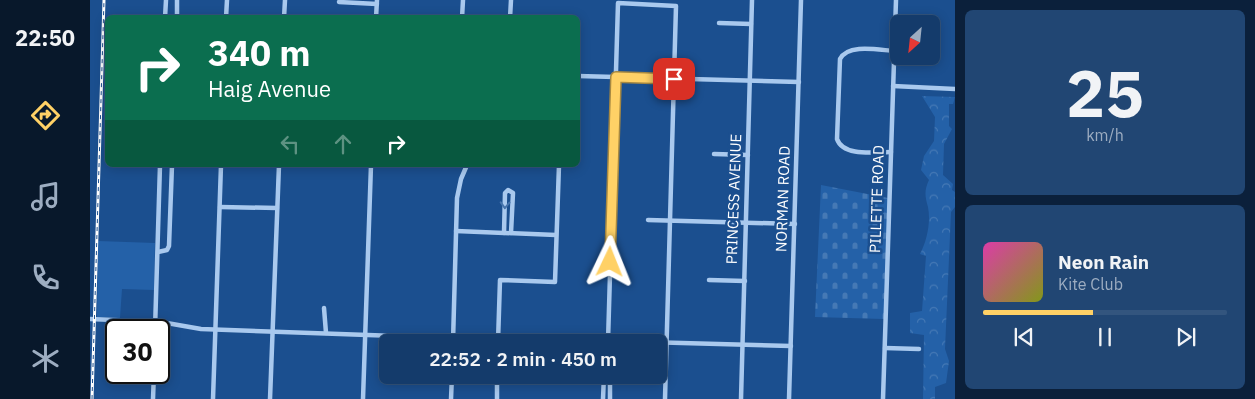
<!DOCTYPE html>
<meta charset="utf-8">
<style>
:root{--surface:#143b6b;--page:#214673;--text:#f1f3f6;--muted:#9dadc1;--line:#33557e;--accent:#ffd166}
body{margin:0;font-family:"IBM Plex Sans",sans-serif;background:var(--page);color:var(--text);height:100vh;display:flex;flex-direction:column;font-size:19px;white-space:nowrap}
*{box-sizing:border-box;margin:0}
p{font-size:16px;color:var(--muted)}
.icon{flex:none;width:28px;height:28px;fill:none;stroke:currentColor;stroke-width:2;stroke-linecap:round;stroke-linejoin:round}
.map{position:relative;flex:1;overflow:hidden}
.sheet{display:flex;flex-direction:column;gap:10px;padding:10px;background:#0b203b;width:300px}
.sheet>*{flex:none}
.guide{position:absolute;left:15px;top:15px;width:475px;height:152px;border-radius:8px;box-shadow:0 2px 12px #0003,0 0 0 1px var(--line);background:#0b6e4f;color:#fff;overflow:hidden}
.needle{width:32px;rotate:207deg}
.fabs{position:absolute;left:800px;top:15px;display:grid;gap:10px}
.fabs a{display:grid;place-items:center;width:50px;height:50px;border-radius:8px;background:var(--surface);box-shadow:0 2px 12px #0003,0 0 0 1px var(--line);font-size:25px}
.speed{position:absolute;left:15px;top:319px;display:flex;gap:10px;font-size:25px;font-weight:700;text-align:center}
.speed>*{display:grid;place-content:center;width:65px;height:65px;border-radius:50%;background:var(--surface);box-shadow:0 2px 12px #0003,0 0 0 1px var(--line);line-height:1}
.speed .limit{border:2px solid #111;border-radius:8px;background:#fff;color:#111}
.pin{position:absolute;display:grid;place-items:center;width:42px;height:42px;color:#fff;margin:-21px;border-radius:10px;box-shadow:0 2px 8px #0006}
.me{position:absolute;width:55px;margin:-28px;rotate:2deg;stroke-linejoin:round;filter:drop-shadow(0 0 4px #0008)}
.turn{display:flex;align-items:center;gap:18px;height:105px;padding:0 20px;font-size:22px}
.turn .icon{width:65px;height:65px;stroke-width:2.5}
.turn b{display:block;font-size:35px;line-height:42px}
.lanes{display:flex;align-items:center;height:48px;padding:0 20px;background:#0003;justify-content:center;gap:25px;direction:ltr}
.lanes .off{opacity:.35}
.sheet .tile{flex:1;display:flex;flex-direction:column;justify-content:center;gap:8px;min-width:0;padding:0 18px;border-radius:8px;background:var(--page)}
.sheet .dial{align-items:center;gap:0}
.dial b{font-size:65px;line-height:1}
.song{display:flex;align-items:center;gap:15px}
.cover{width:60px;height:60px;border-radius:8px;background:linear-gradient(135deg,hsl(320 70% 55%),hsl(70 70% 35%))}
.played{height:5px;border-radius:2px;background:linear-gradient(90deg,var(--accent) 45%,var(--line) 45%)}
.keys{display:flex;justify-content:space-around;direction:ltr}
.trip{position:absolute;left:289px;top:334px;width:288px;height:50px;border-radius:8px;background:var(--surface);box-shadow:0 2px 12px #0003,0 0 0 1px var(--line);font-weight:600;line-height:50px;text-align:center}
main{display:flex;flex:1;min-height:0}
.dock{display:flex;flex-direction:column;width:90px;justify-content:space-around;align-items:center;background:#08182b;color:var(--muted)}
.dock .icon{width:35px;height:35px}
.dock .active{color:var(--accent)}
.dock b{font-size:22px;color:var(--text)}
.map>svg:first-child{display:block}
</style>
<main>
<nav class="dock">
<b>22:50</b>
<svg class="icon active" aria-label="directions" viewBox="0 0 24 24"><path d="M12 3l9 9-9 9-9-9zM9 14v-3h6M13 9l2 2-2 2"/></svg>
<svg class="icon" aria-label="music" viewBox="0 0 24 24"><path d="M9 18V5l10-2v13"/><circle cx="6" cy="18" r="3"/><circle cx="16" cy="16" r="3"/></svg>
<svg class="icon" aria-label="phone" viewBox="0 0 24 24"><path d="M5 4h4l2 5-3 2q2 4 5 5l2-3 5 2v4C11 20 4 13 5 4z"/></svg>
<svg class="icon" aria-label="climate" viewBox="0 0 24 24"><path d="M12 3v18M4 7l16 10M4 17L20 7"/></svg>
</nav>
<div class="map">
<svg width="865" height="399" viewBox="0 0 865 399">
<defs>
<pattern id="forest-crowns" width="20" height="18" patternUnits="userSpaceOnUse" patternTransform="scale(1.25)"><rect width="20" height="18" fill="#2461a8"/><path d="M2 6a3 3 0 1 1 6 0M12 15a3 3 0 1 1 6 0" fill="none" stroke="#4579b5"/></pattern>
<pattern id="cemetery-stones" width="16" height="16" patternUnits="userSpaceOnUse" patternTransform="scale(1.25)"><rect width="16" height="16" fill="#2461a8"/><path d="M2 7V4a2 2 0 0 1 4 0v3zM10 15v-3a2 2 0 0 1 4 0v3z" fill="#4579b5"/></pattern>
</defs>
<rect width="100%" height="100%" fill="#1b4f8f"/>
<polygon fill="#2461a8" points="8,241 65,243 64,290 32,289 30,318 7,317"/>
<path fill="url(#forest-crowns)" d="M 832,96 L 865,97 L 863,104 L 859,104 L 859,126 L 862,129 L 854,144 L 853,175 L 863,184 L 862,190 L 865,192 L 865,207 L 861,212 L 855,349 L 859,361 L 856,383 L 845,387 L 845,399 L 833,399 L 834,335 L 820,333 L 820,313 L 832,311 L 836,256 L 830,254 C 837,241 841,222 838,207 C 835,196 834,191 839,180 L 831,170 L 834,156 L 844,141 L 845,117 Z"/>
<polygon fill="url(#cemetery-stones)" points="731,185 798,198 794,319 725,317"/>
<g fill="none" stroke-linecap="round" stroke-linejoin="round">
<g stroke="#a9c9ee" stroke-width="4.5">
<polyline points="249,2 287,4"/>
<polyline points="75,18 76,0"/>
<polyline points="87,18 87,0"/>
<polyline points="136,18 137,0"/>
<polyline points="194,18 195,0"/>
<polyline points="286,18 287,0"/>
<polyline points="372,18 373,0"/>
<polyline points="420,18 421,0"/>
<polyline points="629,23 661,24"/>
<polyline points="488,76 709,82"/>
<polyline points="803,86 865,89"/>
<path d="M 801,152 C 785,152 753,157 747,139 L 750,59 C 758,43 789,50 804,51"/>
<polyline points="624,154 658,155"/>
<polyline points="130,207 187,208"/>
<polyline points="558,220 705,224"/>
<polyline points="366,231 466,235"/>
<polyline points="414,233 415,193 418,190 423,193 421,233"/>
<polyline points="68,252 77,250 79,246 82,165"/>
<polyline points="619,280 655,281"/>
<polyline points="234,308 236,333"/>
<polyline points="0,319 71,322 111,329 363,338"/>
<polyline points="65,330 70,165"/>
<polyline points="408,338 701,346"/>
<polyline points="363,342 367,198 371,179 377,165"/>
<polyline points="408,342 410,280 465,282 469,165"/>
<polyline points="518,342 528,3 586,6 575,399"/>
<polyline points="795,348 829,349"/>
<polyline points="63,399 64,372"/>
<polyline points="123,399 131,165"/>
<polyline points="180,399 189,165"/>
<polyline points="273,399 281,165"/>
<polyline points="361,399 362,375"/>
<polyline points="407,399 407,375"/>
<polyline points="513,399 514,375"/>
<polyline points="520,399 520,375"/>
<polyline points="651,399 662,0"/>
<polyline points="699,399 711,0"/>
<polyline points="793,399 806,0"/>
</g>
<g stroke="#fff" stroke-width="3">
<polyline id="rail" points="2,399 14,0"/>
</g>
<use href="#rail" stroke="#1b4f8f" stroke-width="1" stroke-dasharray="4" stroke-linecap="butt"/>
</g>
<defs><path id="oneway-chevron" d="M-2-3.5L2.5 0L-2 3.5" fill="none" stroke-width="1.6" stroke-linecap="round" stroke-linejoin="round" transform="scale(1.25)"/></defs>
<use stroke="#4674ac" href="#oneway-chevron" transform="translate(415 205) rotate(92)"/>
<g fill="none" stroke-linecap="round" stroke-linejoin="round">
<g stroke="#a68842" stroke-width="12">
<polyline id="route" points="520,262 526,77 584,79"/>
</g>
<use href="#route" stroke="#ffd166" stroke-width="9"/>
</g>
<g text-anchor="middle" stroke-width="5" stroke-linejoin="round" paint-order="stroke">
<g font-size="15" fill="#fff" stroke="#1b4f8f">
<text transform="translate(644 199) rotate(-88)" y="5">PRINCESS AVENUE</text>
<text transform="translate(693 199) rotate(-88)" y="5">NORMAN ROAD</text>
<text transform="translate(787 199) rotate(-88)" y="5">PILLETTE ROAD</text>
</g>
</g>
</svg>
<div class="fabs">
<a><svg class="needle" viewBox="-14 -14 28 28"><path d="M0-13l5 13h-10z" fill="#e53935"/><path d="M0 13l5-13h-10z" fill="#9dadc1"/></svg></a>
</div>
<div class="speed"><div class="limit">30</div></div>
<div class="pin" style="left:584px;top:79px;background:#d93025"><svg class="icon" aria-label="arrive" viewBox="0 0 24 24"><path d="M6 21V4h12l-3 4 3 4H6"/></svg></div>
<svg class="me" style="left:520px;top:262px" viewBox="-20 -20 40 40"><path d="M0-17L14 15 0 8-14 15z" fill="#ffd166" stroke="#fff" stroke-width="4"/></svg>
<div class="trip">22:52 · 2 min · 450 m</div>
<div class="guide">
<div class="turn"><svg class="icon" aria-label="right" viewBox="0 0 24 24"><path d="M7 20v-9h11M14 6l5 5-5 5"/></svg><div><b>340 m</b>Haig Avenue</div></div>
<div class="lanes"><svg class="icon off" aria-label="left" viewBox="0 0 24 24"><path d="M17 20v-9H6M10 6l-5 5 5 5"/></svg><svg class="icon off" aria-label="ahead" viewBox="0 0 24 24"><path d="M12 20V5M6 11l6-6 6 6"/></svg><svg class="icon" aria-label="right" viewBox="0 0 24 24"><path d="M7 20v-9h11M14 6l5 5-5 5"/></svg></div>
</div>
</div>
<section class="sheet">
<div class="tile dial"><b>25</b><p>km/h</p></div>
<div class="tile">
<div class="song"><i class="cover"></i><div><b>Neon Rain</b><p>Kite Club</p></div></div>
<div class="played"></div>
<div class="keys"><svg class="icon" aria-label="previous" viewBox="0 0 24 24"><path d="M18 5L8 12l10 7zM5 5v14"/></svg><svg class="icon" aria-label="pause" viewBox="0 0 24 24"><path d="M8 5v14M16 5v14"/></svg><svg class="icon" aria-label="next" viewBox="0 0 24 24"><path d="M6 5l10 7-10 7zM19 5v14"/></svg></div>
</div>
</section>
</main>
